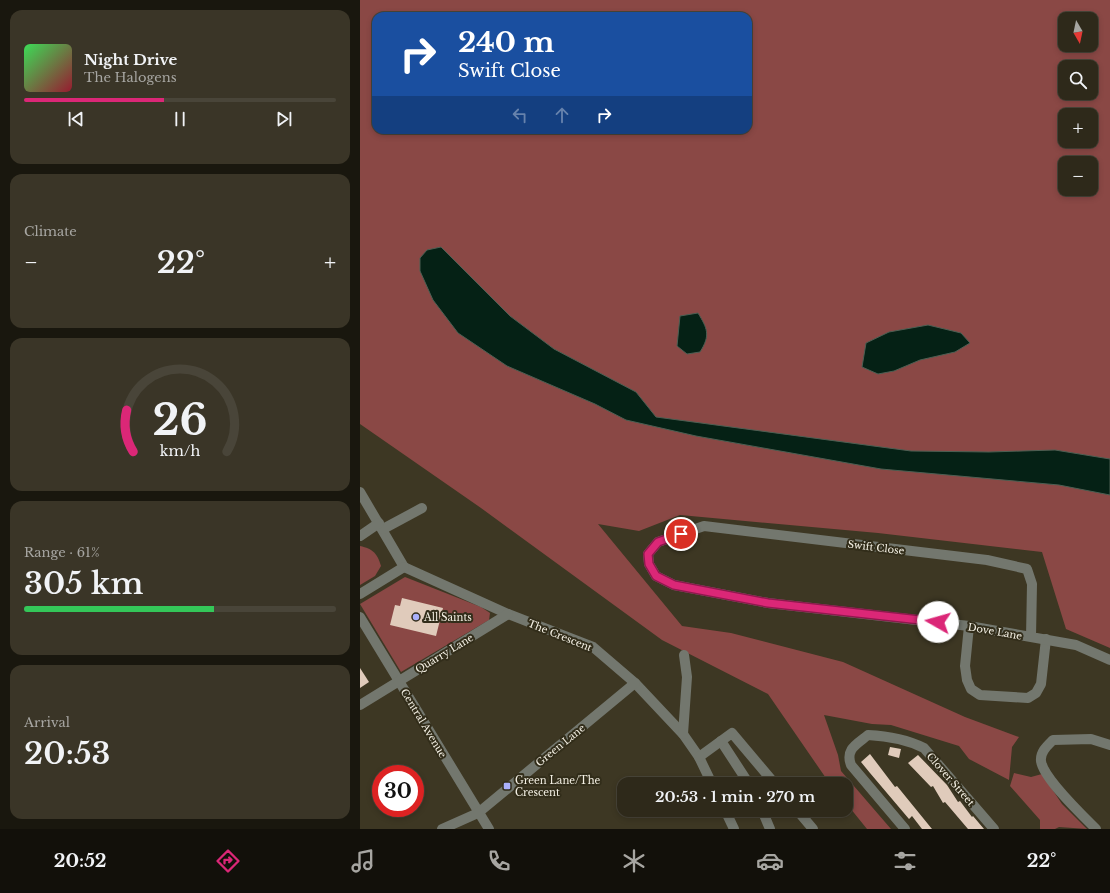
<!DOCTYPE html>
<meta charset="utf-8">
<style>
:root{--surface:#2e291a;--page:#3a3527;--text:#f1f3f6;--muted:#a7a6a2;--line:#494539;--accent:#db2777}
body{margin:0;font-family:"Libre Baskerville",serif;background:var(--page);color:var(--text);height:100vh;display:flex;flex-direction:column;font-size:15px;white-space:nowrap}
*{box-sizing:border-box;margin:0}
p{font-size:13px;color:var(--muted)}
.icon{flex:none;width:22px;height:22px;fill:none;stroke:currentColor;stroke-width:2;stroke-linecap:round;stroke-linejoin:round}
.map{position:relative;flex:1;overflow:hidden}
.sheet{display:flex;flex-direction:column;gap:10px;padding:10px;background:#19170e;width:360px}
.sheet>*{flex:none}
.banner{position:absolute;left:12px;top:12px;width:380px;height:122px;border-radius:12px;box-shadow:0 2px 6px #0003,0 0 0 1px var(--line);background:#1a4fa0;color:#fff;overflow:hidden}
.needle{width:26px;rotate:171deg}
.fabs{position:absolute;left:698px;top:12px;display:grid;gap:8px}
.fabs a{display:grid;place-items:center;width:40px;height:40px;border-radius:8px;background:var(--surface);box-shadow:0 2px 6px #0003,0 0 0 1px var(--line);font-size:20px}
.speed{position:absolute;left:12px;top:765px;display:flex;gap:8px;font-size:20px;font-weight:700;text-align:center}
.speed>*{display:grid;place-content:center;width:52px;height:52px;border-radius:50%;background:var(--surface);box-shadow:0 2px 6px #0003,0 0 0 1px var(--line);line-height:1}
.speed .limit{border:6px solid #d22;background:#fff;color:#111}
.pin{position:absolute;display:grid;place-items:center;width:34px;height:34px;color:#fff;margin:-17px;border:2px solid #fff;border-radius:50%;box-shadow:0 1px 4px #0007}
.me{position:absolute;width:44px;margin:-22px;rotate:277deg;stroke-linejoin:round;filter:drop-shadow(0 0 3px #0008)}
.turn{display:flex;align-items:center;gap:14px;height:84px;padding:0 20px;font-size:18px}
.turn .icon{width:52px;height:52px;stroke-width:2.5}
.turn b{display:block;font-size:28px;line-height:34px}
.lanes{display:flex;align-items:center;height:38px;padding:0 20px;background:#0003;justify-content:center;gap:20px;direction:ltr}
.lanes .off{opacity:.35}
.big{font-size:30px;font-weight:600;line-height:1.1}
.sheet .tile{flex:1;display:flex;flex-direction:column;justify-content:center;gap:6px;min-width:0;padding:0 14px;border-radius:12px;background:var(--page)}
.sheet .dial{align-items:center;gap:0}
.dial svg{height:104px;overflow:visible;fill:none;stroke:var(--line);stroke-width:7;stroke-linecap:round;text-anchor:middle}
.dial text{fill:var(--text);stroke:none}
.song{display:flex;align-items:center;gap:12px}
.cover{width:48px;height:48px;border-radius:6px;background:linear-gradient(135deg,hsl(130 70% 55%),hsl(350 70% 35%))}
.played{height:4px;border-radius:2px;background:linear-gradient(90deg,var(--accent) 45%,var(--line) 45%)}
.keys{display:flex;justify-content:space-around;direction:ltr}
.heat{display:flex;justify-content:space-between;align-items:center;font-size:22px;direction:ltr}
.charge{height:6px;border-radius:3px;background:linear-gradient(90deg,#34c759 61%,var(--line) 0)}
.trip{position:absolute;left:257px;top:777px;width:236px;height:40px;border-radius:12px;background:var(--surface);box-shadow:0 2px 6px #0003,0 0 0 1px var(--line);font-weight:600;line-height:40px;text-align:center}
.dock{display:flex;height:64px;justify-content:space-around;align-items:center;background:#12100a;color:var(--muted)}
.dock .icon{width:28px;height:28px}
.dock .active{color:var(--accent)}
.dock b{font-size:18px;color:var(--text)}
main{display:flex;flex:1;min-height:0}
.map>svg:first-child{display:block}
</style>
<main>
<section class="sheet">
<div class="tile">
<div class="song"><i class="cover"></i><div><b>Night Drive</b><p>The Halogens</p></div></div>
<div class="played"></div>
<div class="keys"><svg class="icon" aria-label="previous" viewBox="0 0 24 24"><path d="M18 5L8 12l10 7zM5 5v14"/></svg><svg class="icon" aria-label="pause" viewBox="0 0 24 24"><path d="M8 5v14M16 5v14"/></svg><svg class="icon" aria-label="next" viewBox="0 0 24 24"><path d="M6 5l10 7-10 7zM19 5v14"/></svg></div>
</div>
<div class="tile"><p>Climate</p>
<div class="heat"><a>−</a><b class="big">22°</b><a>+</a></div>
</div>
<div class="tile dial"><svg viewBox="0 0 100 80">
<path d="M14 69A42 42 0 1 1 86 69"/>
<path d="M14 69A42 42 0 0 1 9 37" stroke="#db2777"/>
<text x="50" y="56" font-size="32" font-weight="700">26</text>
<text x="50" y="72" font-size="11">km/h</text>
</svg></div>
<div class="tile"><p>Range · 61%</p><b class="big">305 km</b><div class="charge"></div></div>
<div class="tile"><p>Arrival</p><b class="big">20:53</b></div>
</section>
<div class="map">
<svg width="750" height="829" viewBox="0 0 750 829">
<rect width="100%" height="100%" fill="#3d3723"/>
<g fill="#8a4845" fill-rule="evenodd">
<path d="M 0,0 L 750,0 L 750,648 L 706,629 L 682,552 L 518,533 L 320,515 L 279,531 L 238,524 L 322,626 L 371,633 L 483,662 L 605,717 L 659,737 L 652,747 L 649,780 L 609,759 L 599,746 L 531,725 L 512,724 L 464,715 L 478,755 L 481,771 L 531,829 L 507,829 L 486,803 L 486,784 L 470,784 L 408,694 L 302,640 L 121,508 L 0,424 ZM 16,16 L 388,16 L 388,130 L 16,130 ZM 705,19 L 731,19 L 731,45 L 705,45 ZM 705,67 L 731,67 L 731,93 L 705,93 ZM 705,115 L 731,115 L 731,141 L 705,141 ZM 705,163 L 731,163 L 731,189 L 705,189 Z"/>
<path d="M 0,546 C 13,549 17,553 21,566 L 15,576 L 0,585 Z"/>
<polygon points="45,577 121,607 130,613 129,620 41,672 0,604"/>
<polygon points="654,773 671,777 682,774 702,804 727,829 699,827 695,829 680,829 680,820 650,786"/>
</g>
<g fill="#052115" stroke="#4d5f53">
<polygon points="81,247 150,316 194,349 276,392 296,417 551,451 629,452 695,450 750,459 750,495 699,485 521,469 336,436 266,420 235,404 147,366 98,333 73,300 60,271 60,258 67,250"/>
<path d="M 338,313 C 347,328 351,335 340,352 L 327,354 L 317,346 L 320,316 Z"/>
<polygon points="568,325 601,333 610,343 595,352 560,360 534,371 518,374 502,367 506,343 529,332"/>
</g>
<g fill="#e0cbbb">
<polygon points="42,598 83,608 76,636 30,625 35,605 40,606"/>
<polygon points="0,668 9,682 0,688"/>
<polygon points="530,747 541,749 539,758 528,755"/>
<polygon points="510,754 535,787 537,786 572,829 562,829 552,816 549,819 510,773 501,762"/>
<polygon points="558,755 587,785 598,802 600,801 612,817 613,816 624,829 608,829 585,802 583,803 573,786 571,787 548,763"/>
</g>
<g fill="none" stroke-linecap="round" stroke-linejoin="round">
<g stroke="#73776e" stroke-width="10">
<polyline points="0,492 44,567"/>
<polyline points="23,529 62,508"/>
<polyline points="0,536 19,523"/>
<polyline points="44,567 148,614 233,647 275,683 323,734 339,757 352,784"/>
<polyline points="0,594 44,567"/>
<polyline points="0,617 129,829"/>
<polyline points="609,626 605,666 607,680 611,689 620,695 668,698 676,693 681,684 686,639"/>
<polyline points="671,637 672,584 667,569 627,560 344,526 298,542 288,554 289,564 296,576 314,585 408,603 609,626 716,645 750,660"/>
<polyline points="0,705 148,614"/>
<polyline points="323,734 327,677 324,655"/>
<polyline points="361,741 389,784"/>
<polyline points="339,757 372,733 415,784"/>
<polyline points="365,810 374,829"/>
<polyline points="402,810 410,829"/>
<polyline points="437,810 453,829"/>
<polyline points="82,829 118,813 275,683"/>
<path d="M 545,829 L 491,765 C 485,749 497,744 508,735 C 528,736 546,739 564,748 L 634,829"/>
<path d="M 736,829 C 723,816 683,778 681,761 C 680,752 687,746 693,740 L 731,739 L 750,745"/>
</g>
</g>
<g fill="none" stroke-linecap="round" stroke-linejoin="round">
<g stroke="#8e194d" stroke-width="10">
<polyline id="route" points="321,534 298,542 288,554 289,564 296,576 314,585 408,603 578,622"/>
</g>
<use href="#route" stroke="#db2777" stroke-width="7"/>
</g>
<g fill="#aab0fb" stroke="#322d1a" stroke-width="1.5">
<circle cx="56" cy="617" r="4"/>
<rect x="143" y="782" width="8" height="8" rx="2"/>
</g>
<g text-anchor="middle" stroke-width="4" stroke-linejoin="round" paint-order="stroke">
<g font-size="10" fill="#f4f0e4" stroke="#322d1a">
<text transform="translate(516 547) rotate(7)" y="4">Swift Close</text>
<text transform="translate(635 631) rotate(10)" y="4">Dove Lane</text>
<text transform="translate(200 635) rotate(22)" y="4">The Crescent</text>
<text transform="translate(84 653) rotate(-31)" y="4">Quarry Lane</text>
<text transform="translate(64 723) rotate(59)" y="4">Central Avenue</text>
<text transform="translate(200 745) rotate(-39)" y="4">Green Lane</text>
<text transform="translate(591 779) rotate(49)" y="4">Clover Street</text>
</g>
<g font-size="10" fill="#f4f0e4" stroke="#322d1a" text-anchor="start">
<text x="64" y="621">All Saints</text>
<text x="155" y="784">Green Lane/The<tspan x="155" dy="12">Crescent</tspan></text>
</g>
</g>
</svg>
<div class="fabs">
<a><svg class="needle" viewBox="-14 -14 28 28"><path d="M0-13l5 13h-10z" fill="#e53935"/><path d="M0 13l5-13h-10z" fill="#a7a6a2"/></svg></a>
<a><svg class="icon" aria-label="search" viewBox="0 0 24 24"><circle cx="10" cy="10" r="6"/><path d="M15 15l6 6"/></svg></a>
<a>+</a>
<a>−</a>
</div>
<div class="speed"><div class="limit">30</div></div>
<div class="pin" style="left:321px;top:534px;background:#d93025"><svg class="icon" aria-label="arrive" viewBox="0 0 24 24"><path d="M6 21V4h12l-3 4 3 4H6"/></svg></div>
<svg class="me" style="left:578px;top:622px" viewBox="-20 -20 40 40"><circle r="19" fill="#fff"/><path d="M0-13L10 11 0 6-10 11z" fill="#db2777"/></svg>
<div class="trip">20:53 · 1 min · 270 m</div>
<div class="banner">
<div class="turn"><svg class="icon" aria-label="right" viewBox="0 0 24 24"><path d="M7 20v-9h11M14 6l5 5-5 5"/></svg><div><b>240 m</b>Swift Close</div></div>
<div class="lanes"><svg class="icon off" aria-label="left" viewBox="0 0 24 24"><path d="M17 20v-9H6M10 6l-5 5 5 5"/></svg><svg class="icon off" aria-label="ahead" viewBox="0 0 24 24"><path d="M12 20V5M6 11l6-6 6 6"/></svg><svg class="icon" aria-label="right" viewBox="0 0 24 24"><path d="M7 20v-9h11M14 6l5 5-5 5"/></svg></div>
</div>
</div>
</main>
<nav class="dock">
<b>20:52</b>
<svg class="icon active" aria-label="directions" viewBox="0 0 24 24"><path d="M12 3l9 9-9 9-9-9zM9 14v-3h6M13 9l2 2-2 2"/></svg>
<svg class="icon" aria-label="music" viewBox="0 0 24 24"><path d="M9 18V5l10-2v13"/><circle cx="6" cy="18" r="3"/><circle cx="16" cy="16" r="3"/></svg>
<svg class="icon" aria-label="phone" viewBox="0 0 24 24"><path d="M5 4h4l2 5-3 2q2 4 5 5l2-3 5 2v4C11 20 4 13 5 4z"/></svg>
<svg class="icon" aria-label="climate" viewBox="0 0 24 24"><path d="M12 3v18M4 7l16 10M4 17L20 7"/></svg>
<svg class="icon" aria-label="car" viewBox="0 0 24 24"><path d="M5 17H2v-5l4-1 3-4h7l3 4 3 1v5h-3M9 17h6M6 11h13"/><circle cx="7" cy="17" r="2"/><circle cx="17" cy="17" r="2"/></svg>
<svg class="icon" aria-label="filters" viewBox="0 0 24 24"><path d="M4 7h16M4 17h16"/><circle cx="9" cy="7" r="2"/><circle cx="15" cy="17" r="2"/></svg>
<b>22°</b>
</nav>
